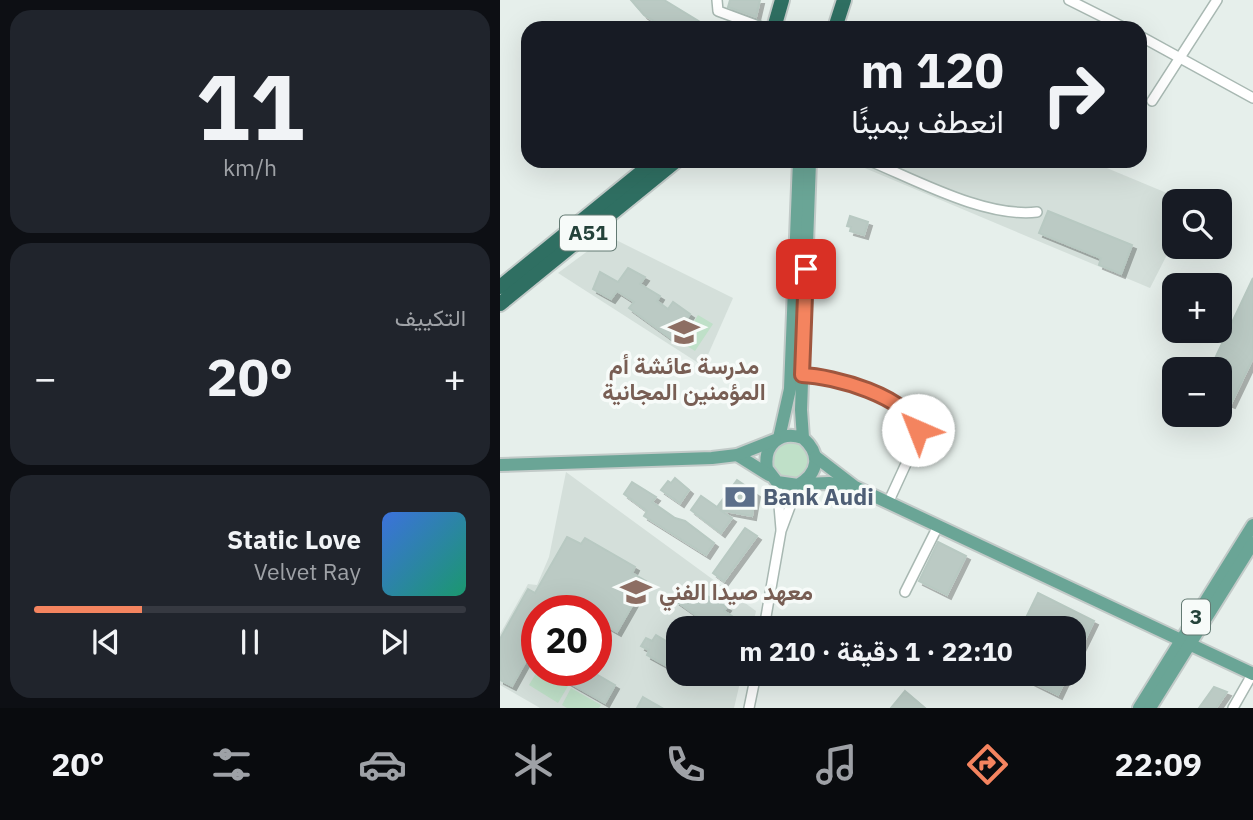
<!DOCTYPE html>
<html lang="ar">
<meta charset="utf-8">
<style>
:root{--surface:#171b24;--page:#20242c;--text:#f1f3f6;--muted:#9ea1a6;--line:#363941;--accent:#f4845f}
body{margin:0;font-family:"IBM Plex Sans",Vazirmatn,sans-serif;background:var(--page);color:var(--text);direction:rtl;height:100vh;display:flex;flex-direction:column;font-size:26px;white-space:nowrap}
*{box-sizing:border-box;margin:0}
p{font-size:23px;color:var(--muted)}
.icon{flex:none;width:38px;height:38px;fill:none;stroke:currentColor;stroke-width:2;stroke-linecap:round;stroke-linejoin:round}
.map{position:relative;flex:1;overflow:hidden;direction:ltr}
.details{display:flex;flex-direction:column;gap:10px;padding:10px;background:#0d0f14;width:500px}
.details>*{flex:none}
.banner{position:absolute;left:21px;top:21px;width:626px;height:147px;border-radius:21px;box-shadow:0 7px 28px #0002;direction:rtl;background:#171b24;color:var(--text);overflow:hidden}
.tools{position:absolute;left:662px;top:189px;display:grid;gap:14px}
.tools a{display:grid;place-items:center;width:70px;height:70px;border-radius:14px;background:var(--surface);box-shadow:0 7px 28px #0002;font-size:35px}
.speed{position:absolute;left:21px;top:595px;display:flex;gap:14px;font-size:35px;font-weight:700;text-align:center}
.speed>*{display:grid;place-content:center;width:91px;height:91px;border-radius:50%;background:var(--surface);box-shadow:0 7px 28px #0002;line-height:1}
.speed .limit{border:10px solid #d22;background:#fff;color:#111}
.pin{position:absolute;display:grid;place-items:center;width:60px;height:60px;color:#fff;margin:-30px;border-radius:14px;box-shadow:0 4px 10px #0006}
.me{position:absolute;width:77px;margin:-38px;rotate:316deg;stroke-linejoin:round;filter:drop-shadow(0 0 5px #0008)}
.turn{display:flex;align-items:center;gap:24px;height:147px;padding:0 28px;font-size:32px}
.turn .icon{width:91px;height:91px;stroke-width:2.5}
.turn b{display:block;font-size:49px;line-height:60px}
.big{font-size:52px;font-weight:700;line-height:1.1}
.details .widget{flex:1;display:flex;flex-direction:column;justify-content:center;gap:10px;min-width:0;padding:0 24px;border-radius:21px;background:var(--page)}
.details .dial{align-items:center;gap:0}
.dial b{font-size:91px;line-height:1}
.song{display:flex;align-items:center;gap:21px}
.cover{width:84px;height:84px;border-radius:10px;background:linear-gradient(135deg,hsl(220 70% 55%),hsl(160 70% 35%))}
.played{height:7px;border-radius:4px;background:linear-gradient(90deg,var(--accent) 25%,var(--line) 25%)}
.keys{display:flex;justify-content:space-around;direction:ltr}
.heat{display:flex;justify-content:space-between;align-items:center;font-size:38px;direction:ltr}
.trip{position:absolute;left:166px;top:616px;width:420px;height:70px;border-radius:21px;background:var(--surface);box-shadow:0 7px 28px #0002;font-weight:700;line-height:70px;text-align:center;direction:rtl}
.tabs{display:flex;height:112px;justify-content:space-around;align-items:center;background:#090b0e;color:var(--muted)}
.tabs .icon{width:49px;height:49px}
.tabs .selected{color:var(--accent)}
.tabs b{font-size:32px;color:var(--text)}
main{display:flex;flex:1;min-height:0}
.map>svg:first-child{display:block}
</style>
<main>
<div class="map">
<svg width="753" height="708" viewBox="0 0 753 708">
<defs>
<filter id="shadow"><feDropShadow dx="4" dy="4" stdDeviation="0" flood-color="#0004"/></filter>
</defs>
<rect width="100%" height="100%" fill="#e6efeb"/>
<g fill="#d4dfda" fill-rule="evenodd">
<polygon points="348,161 590,161 686,201 674,201 674,241 650,288"/>
<polygon points="108,236 233,298 203,366 58,273"/>
<path d="M 66,472 L 256,611 L 252,628 L 178,628 L 178,674 L 242,674 L 234,708 L 40,708 L 0,685 L 0,634 L 28,584 L 37,585 L 49,557 ZM 37,611 L 96,611 L 96,670 L 37,670 Z"/>
</g>
<g fill="#bfe0c8">
<polygon points="198,315 213,324 195,351 181,342"/>
<circle cx="291" cy="461" r="20"/>
<polygon points="38,670 68,686 58,703 29,685"/>
<polygon points="71,688 101,705 99,708 67,708 62,705"/>
</g>
<g fill="#bbcac4" stroke="#b8c9c2" stroke-width="2" filter="url(#shadow)">
<polygon points="131,0 164,0 210,28 166,28 144,15"/>
<polygon points="230,0 260,0 256,17 228,7"/>
<polygon points="548,211 632,245 621,274 599,265 601,258 539,233"/>
<polygon points="350,216 368,222 364,235 350,231 351,227 347,226"/>
<polygon points="128,268 145,277 140,284 160,296 157,301 168,309 173,302 190,314 186,320 189,321 173,340 129,308 134,302 117,291 111,299 93,289 100,272 118,282"/>
<polygon points="753,278 753,358 731,404 719,399 719,369 710,369"/>
<polygon points="175,478 189,490 180,503 161,490 168,481 171,483"/>
<polygon points="237,480 256,493 252,516 220,510 232,518 221,533 191,510 201,496 217,507"/>
<polygon points="132,482 156,497 152,502 175,518 185,521 214,543 206,555 144,516 147,511 124,494"/>
<polygon points="245,528 257,536 224,581 213,573"/>
<polygon points="67,537 81,544 85,538 135,567 132,573 146,581 117,632 96,620 96,611 37,611 37,628 30,640 37,643 37,664 27,659 12,686 0,680 0,639 28,589 35,593"/>
<polygon points="438,542 466,556 447,595 419,581"/>
<polygon points="187,585 227,607 224,611 232,616 226,628 204,628 207,623 176,601"/>
<polygon points="538,593 594,621 574,662 574,628 521,628"/>
<polygon points="156,635 173,645 178,635 178,672 147,655 149,650 141,646 146,638 152,641"/>
<polygon points="47,670 89,670 115,685 105,703"/>
<polygon points="516,674 568,674 558,695"/>
<polygon points="714,687 727,692 716,708 699,708"/>
<polygon points="405,691 425,708 391,708"/>
<polygon points="143,697 162,708 137,708"/>
</g>
<g fill="none" stroke-linecap="round" stroke-linejoin="round">
<g stroke="#a8b8b2" stroke-width="12">
<g id="minor">
<polyline points="217,0 218,11 264,28"/>
<polyline points="569,0 625,28"/>
<polyline points="640,36 753,98"/>
<polyline points="652,101 717,0"/>
<path d="M 370,161 C 418,181 486,218 537,212"/>
<path d="M 302,375 C 343,377 384,393 415,421 L 416,442 L 388,503"/>
<polyline points="277,482 281,529"/>
<polyline points="405,592 438,526"/>
<polyline points="264,628 281,531 298,485"/>
<polyline points="249,708 256,674"/>
<polyline points="733,708 753,673"/>
</g>
</g>
<g stroke="#c2cac8" stroke-width="16">
<g id="major">
<polyline points="279,438 290,389 299,161"/>
<path d="M 303,438 C 280,430 263,445 267,469 L 277,482 L 298,485 C 319,473 321,454 303,438 L 301,410 L 310,161"/>
<polyline points="237,455 269,475"/>
<polyline points="316,457 355,487 753,674"/>
<polyline points="0,465 212,458 237,455 275,440"/>
<polyline points="303,484 329,483 351,487"/>
<polyline points="639,708 753,525"/>
<polyline points="650,708 753,543"/>
</g>
</g>
<g stroke="#c2cac8" stroke-width="18">
<g id="highway">
<polyline points="274,28 282,0"/>
<polyline points="335,28 344,0"/>
<polyline points="0,287 155,161"/>
<polyline points="0,304 176,161"/>
</g>
</g>
<use href="#minor" stroke="#fff" stroke-width="9"/>
<use href="#major" stroke="#6aa596" stroke-width="12"/>
<use href="#highway" stroke="#2f6f62" stroke-width="14"/>
</g>
<g fill="none" stroke-linecap="round" stroke-linejoin="round">
<g stroke="#9f563e" stroke-width="18">
<path id="route" d="M 306,269 L 302,375 C 333,376 408,396 418,430"/>
</g>
<use href="#route" stroke="#f4845f" stroke-width="12"/>
</g>
<defs>
<g id="school-bare" transform="scale(2.415)"><path d="M0-5L7-2L0 1L-7-2ZM-4 1L0 2.5L4 1V4Q0 6-4 4Z" fill="#8d6e63" stroke="#f7fbf9" stroke-width="2.5" paint-order="stroke"/></g>
<g id="bank-bare" transform="scale(2.415)"><path d="M-6-4H6V4H-6ZM0-2.3a2.3 2.3 0 1 0 0 4.6a2.3 2.3 0 1 0 0-4.6Z" fill="#5c6f8a" stroke="#f7fbf9" stroke-width="2.5" paint-order="stroke"/></g>
</defs>
<g fill-rule="evenodd">
<use href="#school-bare" x="184" y="332"/>
<use href="#bank-bare" x="240" y="497"/>
<use href="#school-bare" x="136" y="592"/>
</g>
<g text-anchor="middle" stroke-width="7" stroke-linejoin="round" paint-order="stroke">
<g fill="#f7fbf9" stroke="#637a73" stroke-width="2">
<rect x="60" y="215.5" width="56" height="35" rx="5"/>
<rect x="682" y="599.5" width="28" height="35" rx="5"/>
</g>
<g font-size="21" font-weight="bold" fill="#24423a">
<text x="88" y="240">A51</text>
<text x="696" y="624">3</text>
</g>
<g font-size="23" font-weight="bold" fill="#785e54" stroke="#f7fbf9">
<text x="184" y="374">مدرسة عائشة أم<tspan x="184" dy="26">المؤمنين المجانية</tspan></text>
<text x="159" y="600" text-anchor="start">معهد صيدا الفني</text>
</g>
<g font-size="23" font-weight="bold" fill="#4e5e75" stroke="#f7fbf9" text-anchor="start">
<text x="263" y="505">Bank Audi</text>
</g>
</g>
</svg>
<div class="tools">
<a><svg class="icon" aria-label="search" viewBox="0 0 24 24"><circle cx="10" cy="10" r="6"/><path d="M15 15l6 6"/></svg></a>
<a>+</a>
<a>−</a>
</div>
<div class="speed"><div class="limit">20</div></div>
<div class="pin" style="left:306px;top:269px;background:#d93025"><svg class="icon" aria-label="arrive" viewBox="0 0 24 24"><path d="M6 21V4h12l-3 4 3 4H6"/></svg></div>
<svg class="me" style="left:418px;top:430px" viewBox="-20 -20 40 40"><circle r="19" fill="#fff"/><path d="M0-13L10 11 0 6-10 11z" fill="#f4845f"/></svg>
<div class="trip">22:10 · 1 دقيقة · 210 m</div>
<div class="banner">
<div class="turn"><svg class="icon" aria-label="right" viewBox="0 0 24 24"><path d="M7 20v-9h11M14 6l5 5-5 5"/></svg><div><b>120 m</b>انعطف يمينًا</div></div>
</div>
</div>
<section class="details">
<div class="widget dial"><b>11</b><p>km/h</p></div>
<div class="widget"><p>التكييف</p>
<div class="heat"><a>−</a><b class="big">20°</b><a>+</a></div>
</div>
<div class="widget">
<div class="song"><i class="cover"></i><div><b>Static Love</b><p>Velvet Ray</p></div></div>
<div class="played"></div>
<div class="keys"><svg class="icon" aria-label="previous" viewBox="0 0 24 24"><path d="M18 5L8 12l10 7zM5 5v14"/></svg><svg class="icon" aria-label="pause" viewBox="0 0 24 24"><path d="M8 5v14M16 5v14"/></svg><svg class="icon" aria-label="next" viewBox="0 0 24 24"><path d="M6 5l10 7-10 7zM19 5v14"/></svg></div>
</div>
</section>
</main>
<nav class="tabs">
<b>22:09</b>
<svg class="icon selected" aria-label="directions" viewBox="0 0 24 24"><path d="M12 3l9 9-9 9-9-9zM9 14v-3h6M13 9l2 2-2 2"/></svg>
<svg class="icon" aria-label="music" viewBox="0 0 24 24"><path d="M9 18V5l10-2v13"/><circle cx="6" cy="18" r="3"/><circle cx="16" cy="16" r="3"/></svg>
<svg class="icon" aria-label="phone" viewBox="0 0 24 24"><path d="M5 4h4l2 5-3 2q2 4 5 5l2-3 5 2v4C11 20 4 13 5 4z"/></svg>
<svg class="icon" aria-label="climate" viewBox="0 0 24 24"><path d="M12 3v18M4 7l16 10M4 17L20 7"/></svg>
<svg class="icon" aria-label="car" viewBox="0 0 24 24"><path d="M5 17H2v-5l4-1 3-4h7l3 4 3 1v5h-3M9 17h6M6 11h13"/><circle cx="7" cy="17" r="2"/><circle cx="17" cy="17" r="2"/></svg>
<svg class="icon" aria-label="filters" viewBox="0 0 24 24"><path d="M4 7h16M4 17h16"/><circle cx="9" cy="7" r="2"/><circle cx="15" cy="17" r="2"/></svg>
<b>20°</b>
</nav>
